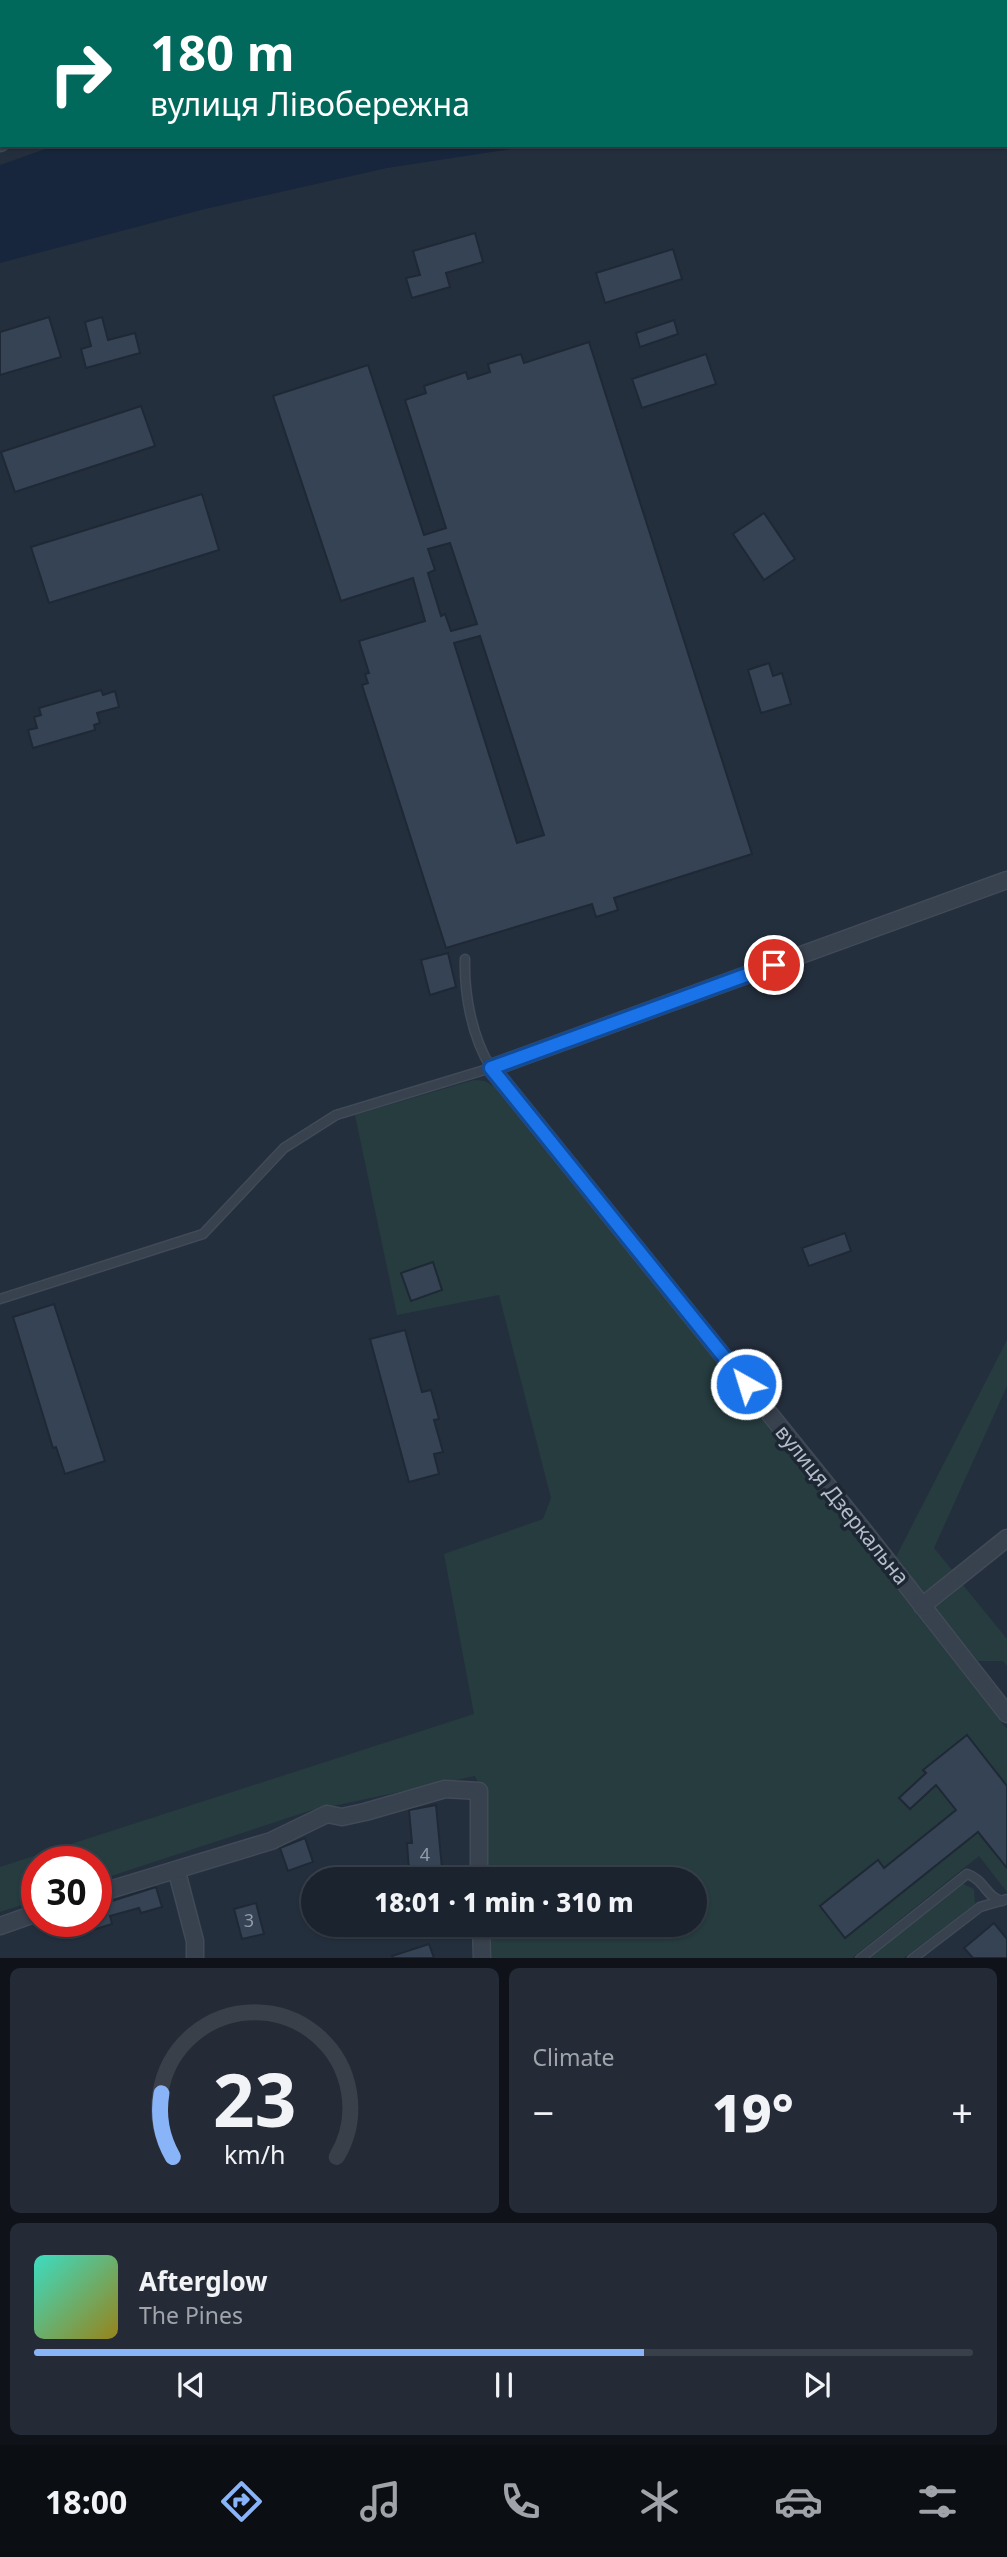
<!DOCTYPE html>
<meta charset="utf-8">
<style>
:root{--surface:#1b232e;--page:#242b36;--text:#f1f3f6;--muted:#a0a4aa;--line:#39404a;--accent:#8ab4f8}
body{margin:0;font-family:"Noto Sans",sans-serif;background:var(--page);color:var(--text);height:100vh;display:flex;flex-direction:column;font-size:26px;white-space:nowrap}
*{box-sizing:border-box;margin:0}
p{font-size:23px;color:var(--muted)}
.icon{flex:none;width:38px;height:38px;fill:none;stroke:currentColor;stroke-width:2;stroke-linecap:round;stroke-linejoin:round}
.map{position:relative;height:1958px;overflow:hidden}
.sheet{display:flex;flex-direction:column;gap:10px;padding:10px;background:#0f1319;flex:1}
.sheet>*{flex:none}
.top-card{position:absolute;left:0px;top:0px;width:1008px;height:147px;box-shadow:0 2px 5px #0004,0 0 0 2px var(--line);background:#00695c;color:#fff;overflow:hidden}
.speed{position:absolute;left:21px;top:1846px;display:flex;gap:14px;font-size:35px;font-weight:700;text-align:center}
.speed>*{display:grid;place-content:center;width:91px;height:91px;border-radius:50%;background:var(--surface);box-shadow:0 2px 5px #0004,0 0 0 2px var(--line);line-height:1}
.speed .limit{border:10px solid #d22;background:#fff;color:#111}
.pin{position:absolute;display:grid;place-items:center;width:60px;height:60px;color:#fff;margin:-30px;border:4px solid #fff;border-radius:50%;box-shadow:0 2px 7px #0007}
.me{position:absolute;width:77px;margin:-38px;rotate:321deg;stroke-linejoin:round;filter:drop-shadow(0 0 5px #0008)}
.turn{display:flex;align-items:center;gap:24px;height:147px;padding:0 35px;font-size:32px}
.turn .icon{width:91px;height:91px;stroke-width:2.5}
.turn b{display:block;font-size:49px;line-height:60px}
.big{font-size:52px;font-weight:800;line-height:1.1}
.sheet .tile{flex:1;display:flex;flex-direction:column;justify-content:center;gap:10px;min-width:0;padding:0 24px;border-radius:10px;background:var(--page)}
.sheet .dial{align-items:center;gap:0}
.dial svg{height:182px;overflow:visible;fill:none;stroke:var(--line);stroke-width:7;stroke-linecap:round;text-anchor:middle}
.dial text{fill:var(--text);stroke:none}
.song{display:flex;align-items:center;gap:21px}
.cover{width:84px;height:84px;border-radius:10px;background:linear-gradient(135deg,hsl(170 70% 55%),hsl(50 70% 35%))}
.played{height:7px;border-radius:4px;background:linear-gradient(90deg,var(--accent) 65%,var(--line) 65%)}
.keys{display:flex;justify-content:space-around;direction:ltr}
.heat{display:flex;justify-content:space-between;align-items:center;font-size:38px;direction:ltr}
.sheet .tiles{flex:1;display:grid;gap:10px;grid-template-columns:1fr 1fr}
.tile:last-child{grid-column:span 2}
.trip{position:absolute;left:301px;top:1867px;width:406px;height:70px;border-radius:35px;background:var(--surface);box-shadow:0 2px 5px #0004,0 0 0 2px var(--line);font-weight:800;line-height:70px;text-align:center}
.menu{display:flex;height:112px;justify-content:space-around;align-items:center;background:#0b0e12;color:var(--muted)}
.menu .icon{width:49px;height:49px}
.menu .on{color:var(--accent)}
.menu b{font-size:32px;color:var(--text)}
.map>svg:first-child{display:block}
</style>
<div class="map">
<svg width="1007" height="1959" viewBox="0 0 1007 1959">
<rect width="100%" height="100%" fill="#242f3e"/>
<g fill="#263c3f">
<polygon points="474,1080 485,1081 493,1086 856,1536 1007,1729 1007,1892 979,1856 852,1958 487,1958 486,1925 695,1925 695,1880 484,1879 482,1791 475,1776 309,1811 96,1881 96,1862 37,1862 37,1900 0,1912 0,1867 474,1714 444,1554 543,1519 551,1498 499,1295 397,1315 355,1115"/>
<polygon points="1007,1340 1007,1386 934,1548 952,1570 923,1593 896,1557"/>
<polygon points="963,1585 1007,1639 1007,1666 1003,1661 978,1661 935,1608"/>
<polygon points="963,1884 974,1889 975,1904 904,1958 869,1958"/>
</g>
<polygon fill="#17263c" points="57,145 537,145 387,168 201,210 0,263 0,165"/>
<g fill="#364354" stroke="#1f2835" stroke-width="2" fill-rule="evenodd">
<polygon points="475,233 483,262 446,273 450,287 412,298 406,278 420,275 413,251"/>
<polygon points="673,249 682,279 605,303 596,273"/>
<polygon points="49,317 61,357 0,375 0,332"/>
<polygon points="102,317 108,340 135,333 140,353 86,368 81,349 91,346 85,322"/>
<polygon points="674,320 678,334 640,347 636,333"/>
<path d="M 589,342 L 752,854 L 614,898 L 618,910 L 596,917 L 592,904 L 446,948 L 362,685 L 368,683 L 365,674 L 369,673 L 359,641 L 425,621 L 413,578 L 341,601 L 273,396 L 368,365 L 424,535 L 446,528 L 405,400 L 426,393 L 424,386 L 466,372 L 468,379 L 490,372 L 488,364 L 521,354 L 524,363 ZM 450,543 L 477,624 L 451,631 L 445,614 L 441,616 L 428,573 L 435,570 L 428,549 ZM 480,636 L 544,835 L 517,843 L 454,643 Z"/>
<polygon points="706,354 716,384 642,408 632,379"/>
<polygon points="141,406 155,446 15,492 1,452"/>
<polygon points="202,494 219,550 49,603 31,547"/>
<polygon points="764,513 795,559 764,580 733,534"/>
<polygon points="769,663 773,676 782,673 791,704 761,713 748,670"/>
<polygon points="101,690 103,695 115,691 119,707 97,713 100,723 94,725 95,730 33,748 28,730 37,728 34,717 41,715 39,708"/>
<polygon points="448,953 456,987 430,995 421,960"/>
<polygon points="845,1233 851,1251 809,1266 802,1248"/>
<polygon points="433,1262 442,1290 411,1301 401,1273"/>
<polygon points="54,1304 105,1461 65,1474 56,1447 53,1448 13,1317"/>
<polygon points="405,1330 422,1392 431,1390 439,1419 434,1420 443,1452 434,1454 439,1474 409,1482 370,1339"/>
<polygon points="967,1735 1007,1786 1007,1868 978,1832 845,1938 820,1906 878,1860 884,1868 956,1810 936,1785 910,1809 899,1798 926,1773 923,1770"/>
<polygon points="436,1805 442,1868 409,1870 407,1843 412,1843 409,1810"/>
<polygon points="305,1838 313,1862 288,1871 280,1848"/>
<polygon points="156,1887 162,1907 141,1913 139,1908 110,1916 112,1924 96,1929 96,1906"/>
<polygon points="256,1903 264,1934 242,1939 234,1909"/>
<polygon points="994,1923 1007,1939 1007,1958 973,1958 964,1948"/>
<polygon points="429,1944 434,1958 393,1958 392,1956"/>
</g>
<g fill="none" stroke-linecap="round" stroke-linejoin="round">
<g stroke="#414a57" stroke-width="11">
<g id="service">
<path d="M 0,1299 L 203,1234 L 284,1148 L 336,1115 L 491,1068 C 472,1037 464,995 465,959"/>
<path d="M 860,1959 L 967,1874 C 984,1879 986,1897 1002,1901"/>
<polyline points="912,1959 980,1907 1007,1899"/>
</g>
</g>
<g stroke="#414a57" stroke-width="19">
<g id="minor">
<polyline points="426,2 432,0"/>
<polyline points="0,143 2,142"/>
<polyline points="1007,880 491,1068 864,1531 1007,1714"/>
<polyline points="922,1606 1007,1538"/>
<polyline points="177,1872 195,1941 195,1959"/>
<polyline points="96,1894 271,1841 327,1814 342,1817 365,1812 445,1789 479,1791 479,1880"/>
<polyline points="481,1925 482,1959"/>
<polyline points="0,1926 37,1913"/>
</g>
</g>
<use href="#service" stroke="#38414e" stroke-width="8"/>
<use href="#minor" stroke="#38414e" stroke-width="16"/>
</g>
<g fill="none" stroke-linecap="round" stroke-linejoin="round">
<g stroke="#114b97" stroke-width="18">
<polyline id="route" points="746,1384 491,1068 774,965"/>
</g>
<use href="#route" stroke="#1a73e8" stroke-width="12"/>
</g>
<g text-anchor="middle" stroke-width="7" stroke-linejoin="round" paint-order="stroke">
<g font-size="18" fill="#929caa">
<text x="425" y="1861">4</text>
<text x="249" y="1927">3</text>
</g>
<g font-size="21" fill="#b4bcc9" stroke="#1d2633">
<text transform="translate(842 1505) rotate(51)" y="7">вулиця Дзеркальна</text>
</g>
</g>
</svg>
<div class="speed"><div class="limit">30</div></div>
<div class="pin" style="left:774px;top:965px;background:#d93025"><svg class="icon" aria-label="arrive" viewBox="0 0 24 24"><path d="M6 21V4h12l-3 4 3 4H6"/></svg></div>
<svg class="me" style="left:746px;top:1384px" viewBox="-20 -20 40 40"><circle r="17" fill="#1a73e8" stroke="#fff" stroke-width="3"/><path d="M0-11L8 9 0 5-8 9z" fill="#fff"/></svg>
<div class="trip">18:01 · 1 min · 310 m</div>
<div class="top-card">
<div class="turn"><svg class="icon" aria-label="right" viewBox="0 0 24 24"><path d="M7 20v-9h11M14 6l5 5-5 5"/></svg><div><b>180 m</b>вулиця Лівобережна</div></div>
</div>
</div>
<section class="sheet">
<div class="tiles">
<div class="tile dial"><svg viewBox="0 0 100 80">
<path d="M14 69A42 42 0 1 1 86 69"/>
<path d="M14 69A42 42 0 0 1 9 41" stroke="#8ab4f8"/>
<text x="50" y="56" font-size="32" font-weight="700">23</text>
<text x="50" y="72" font-size="11">km/h</text>
</svg></div>
<div class="tile"><p>Climate</p>
<div class="heat"><a>−</a><b class="big">19°</b><a>+</a></div>
</div>
<div class="tile">
<div class="song"><i class="cover"></i><div><b>Afterglow</b><p>The Pines</p></div></div>
<div class="played"></div>
<div class="keys"><svg class="icon" aria-label="previous" viewBox="0 0 24 24"><path d="M18 5L8 12l10 7zM5 5v14"/></svg><svg class="icon" aria-label="pause" viewBox="0 0 24 24"><path d="M8 5v14M16 5v14"/></svg><svg class="icon" aria-label="next" viewBox="0 0 24 24"><path d="M6 5l10 7-10 7zM19 5v14"/></svg></div>
</div>
</div>
</section>
<nav class="menu">
<b>18:00</b>
<svg class="icon on" aria-label="directions" viewBox="0 0 24 24"><path d="M12 3l9 9-9 9-9-9zM9 14v-3h6M13 9l2 2-2 2"/></svg>
<svg class="icon" aria-label="music" viewBox="0 0 24 24"><path d="M9 18V5l10-2v13"/><circle cx="6" cy="18" r="3"/><circle cx="16" cy="16" r="3"/></svg>
<svg class="icon" aria-label="phone" viewBox="0 0 24 24"><path d="M5 4h4l2 5-3 2q2 4 5 5l2-3 5 2v4C11 20 4 13 5 4z"/></svg>
<svg class="icon" aria-label="climate" viewBox="0 0 24 24"><path d="M12 3v18M4 7l16 10M4 17L20 7"/></svg>
<svg class="icon" aria-label="car" viewBox="0 0 24 24"><path d="M5 17H2v-5l4-1 3-4h7l3 4 3 1v5h-3M9 17h6M6 11h13"/><circle cx="7" cy="17" r="2"/><circle cx="17" cy="17" r="2"/></svg>
<svg class="icon" aria-label="filters" viewBox="0 0 24 24"><path d="M4 7h16M4 17h16"/><circle cx="9" cy="7" r="2"/><circle cx="15" cy="17" r="2"/></svg>
</nav>
